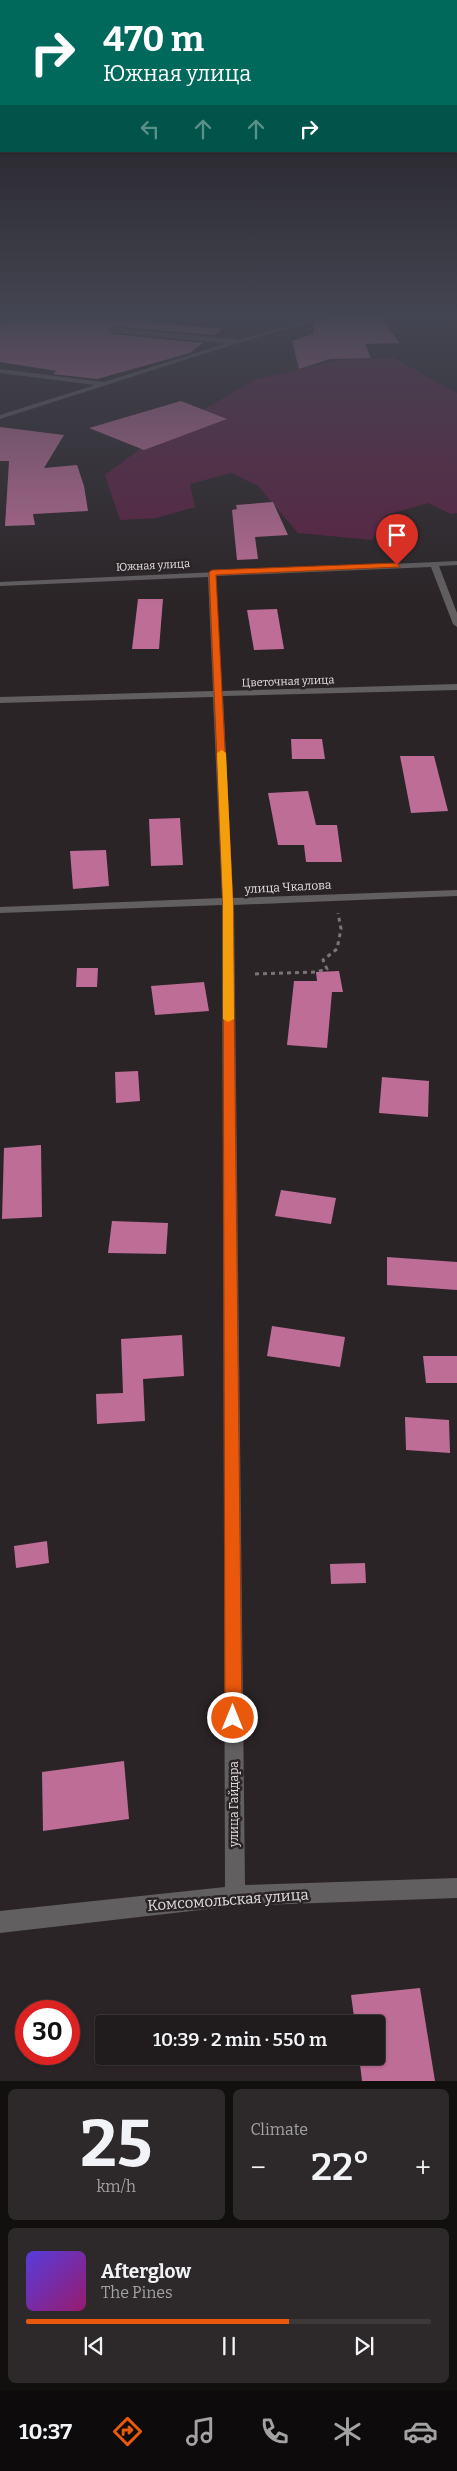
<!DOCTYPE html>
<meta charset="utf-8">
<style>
:root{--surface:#201b1c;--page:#2d2829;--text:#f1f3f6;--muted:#a2a1a3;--line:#3d393b;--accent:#ea580c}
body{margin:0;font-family:Bitter,serif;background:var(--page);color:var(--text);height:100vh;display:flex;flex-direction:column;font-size:19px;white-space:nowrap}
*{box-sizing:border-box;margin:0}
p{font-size:16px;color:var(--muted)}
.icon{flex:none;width:28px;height:28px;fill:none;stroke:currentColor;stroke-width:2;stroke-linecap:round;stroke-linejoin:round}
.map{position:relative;height:2081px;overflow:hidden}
.sheet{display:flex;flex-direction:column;gap:8px;padding:8px;background:#120f0f;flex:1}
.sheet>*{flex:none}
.hud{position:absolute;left:0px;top:0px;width:458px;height:152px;box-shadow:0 1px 4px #0004,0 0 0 1px var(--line);background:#00695c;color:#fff;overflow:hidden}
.speed{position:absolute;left:15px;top:2000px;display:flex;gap:10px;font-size:25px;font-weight:700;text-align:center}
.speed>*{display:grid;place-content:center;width:65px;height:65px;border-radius:50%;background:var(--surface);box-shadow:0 1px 4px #0004,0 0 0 1px var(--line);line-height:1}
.speed .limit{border:8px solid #d22;background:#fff;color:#111}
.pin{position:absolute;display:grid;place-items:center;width:42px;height:42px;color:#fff;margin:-51px -21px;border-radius:50% 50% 50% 0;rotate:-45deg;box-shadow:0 0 5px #0007}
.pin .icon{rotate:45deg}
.me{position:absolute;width:55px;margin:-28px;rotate:0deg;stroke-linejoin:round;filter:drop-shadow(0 0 4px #0008)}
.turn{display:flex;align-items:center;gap:18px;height:105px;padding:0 20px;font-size:22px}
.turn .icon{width:65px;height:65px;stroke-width:2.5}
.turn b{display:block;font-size:35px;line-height:42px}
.lanes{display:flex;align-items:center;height:48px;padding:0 20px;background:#0003;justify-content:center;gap:25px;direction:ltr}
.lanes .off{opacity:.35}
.big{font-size:38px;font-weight:600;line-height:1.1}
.sheet .card{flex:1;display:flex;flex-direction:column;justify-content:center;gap:8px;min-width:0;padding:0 18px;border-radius:8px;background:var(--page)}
.sheet .dial{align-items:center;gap:0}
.dial b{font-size:65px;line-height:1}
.song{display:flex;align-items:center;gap:15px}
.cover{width:60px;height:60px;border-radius:8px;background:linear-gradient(135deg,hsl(250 70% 55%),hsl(320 70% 35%))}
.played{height:5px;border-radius:2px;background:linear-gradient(90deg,var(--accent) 65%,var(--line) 65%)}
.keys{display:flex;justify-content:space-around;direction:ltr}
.heat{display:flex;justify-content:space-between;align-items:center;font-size:28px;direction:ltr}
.sheet .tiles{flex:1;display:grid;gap:8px;grid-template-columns:1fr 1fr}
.card:last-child{grid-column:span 2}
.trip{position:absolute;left:95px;top:2015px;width:290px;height:50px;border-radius:5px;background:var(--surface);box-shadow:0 1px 4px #0004,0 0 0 1px var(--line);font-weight:600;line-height:50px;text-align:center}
.tab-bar{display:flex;height:80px;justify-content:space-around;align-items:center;background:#0d0b0b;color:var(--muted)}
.tab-bar .icon{width:35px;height:35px}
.tab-bar .on{color:var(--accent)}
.tab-bar b{font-size:22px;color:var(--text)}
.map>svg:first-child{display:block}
</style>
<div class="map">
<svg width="457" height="2081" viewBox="0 0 457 2081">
<rect width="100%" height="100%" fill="#2a2426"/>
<polygon fill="#5c2142" points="392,357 457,393 457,513 451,514 428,503 386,515 372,540 298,533 258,486 231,473 190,484 195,507 156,518 120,520 105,475 152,440 254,380 339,360"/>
<g fill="#bd6d96">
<polygon points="332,316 381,316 399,343 365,344 371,358 330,359 299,369 292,341 313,334 315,322"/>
<polygon points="130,320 222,329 214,335 111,326 108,330 112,334 203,343 190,353 97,379 53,374 57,371 0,362 0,322"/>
<polygon points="181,401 227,419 144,450 89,428"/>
<polygon points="0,427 64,435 44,468 77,465 84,486 88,511 33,514 35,525 5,526 9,461 0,461"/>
<polygon points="273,502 288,535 255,537 258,559 237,560 232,510 237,509 236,505"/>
<polygon points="138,599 163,599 159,649 132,649"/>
<polygon points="277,609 284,649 254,650 247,610"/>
<polygon points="291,739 322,739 325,759 292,759"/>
<polygon points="400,756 434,756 448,811 411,813"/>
<polygon points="308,791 316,825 337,825 342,862 306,862 304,845 278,845 268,793"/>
<polygon points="180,818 183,865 151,866 149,819"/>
<polygon points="106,850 109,886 73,889 70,851"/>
<polygon points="77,968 98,968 97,987 76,987"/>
<polygon points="339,971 343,992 332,992 327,1048 287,1045 294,981 317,981 316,972"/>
<polygon points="204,982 209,1011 155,1015 151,986"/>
<polygon points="138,1071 140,1101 116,1103 115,1072"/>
<polygon points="382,1077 429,1081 428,1117 379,1113"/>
<polygon points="41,1145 42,1217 2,1219 4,1148"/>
<polygon points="281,1190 336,1198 331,1224 275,1216"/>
<polygon points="112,1221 168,1223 166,1254 108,1253"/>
<polygon points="387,1257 457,1262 457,1290 387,1285"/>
<polygon points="272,1326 345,1337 340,1367 267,1356"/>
<polygon points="182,1335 184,1376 143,1379 145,1421 97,1424 96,1394 123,1393 121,1339"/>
<polygon points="423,1356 457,1356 457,1383 426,1383"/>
<polygon points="405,1417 449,1420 450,1453 406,1450"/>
<polygon points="47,1541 49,1563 16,1568 14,1546"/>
<polygon points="365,1563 366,1583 331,1584 330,1564"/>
<polygon points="124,1761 129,1819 43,1831 42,1772"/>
<polygon points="420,1988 435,2081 362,2081 359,2056 376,2056 376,2024 355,2024 351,1995"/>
</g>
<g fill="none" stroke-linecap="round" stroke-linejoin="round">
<polyline stroke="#797476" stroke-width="3" stroke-dasharray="4 4" stroke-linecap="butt" points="255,974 316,972 327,969 323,960 337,949 341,929 338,913"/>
<polyline stroke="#625f60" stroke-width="5" points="112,330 236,342"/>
<g fill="#625f60" fill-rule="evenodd">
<polygon points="321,316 330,316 238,343 0,419 0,415 95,385 0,373 0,369 104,382 234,341"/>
<polygon points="457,561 457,565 439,566 457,613 457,627 453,624 431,567 216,576 222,691 457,684 457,690 223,696 233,898 457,890 457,896 234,905 245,1885 457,1878 457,1898 235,1906 0,1933 0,1911 225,1887 222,905 0,913 0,907 222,898 213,697 0,703 0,697 213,691 208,577 0,586 0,582"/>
</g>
</g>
<linearGradient id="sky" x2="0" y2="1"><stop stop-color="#171415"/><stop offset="0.52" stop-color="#444552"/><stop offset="1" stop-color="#444552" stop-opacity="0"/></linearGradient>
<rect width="457" height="608" fill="url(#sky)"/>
<polygon fill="#ea580c" stroke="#983908" points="397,563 400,567 216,575 233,903 242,1718 240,1724 233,1726 227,1724 225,1718 223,903 209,572 212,570"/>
<polygon fill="#f59e0b" points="222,750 226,753 233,903 234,1019 228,1022 223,1019 223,903 217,753"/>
<g text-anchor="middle" stroke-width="5" stroke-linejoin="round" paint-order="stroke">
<g font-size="11" fill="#e2dee0" stroke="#2a2426">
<text transform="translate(153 565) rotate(-3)" y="4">Южная улица</text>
<text transform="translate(288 681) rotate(-2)" y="4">Цветочная улица</text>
</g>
<g font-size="12" fill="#e2dee0" stroke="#2a2426">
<text transform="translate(288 887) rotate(-3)" y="4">улица Чкалова</text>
<text transform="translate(234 1804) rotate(-90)" y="4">улица Гайдара</text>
</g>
<g font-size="15" fill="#e2dee0" stroke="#2a2426">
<text transform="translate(228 1900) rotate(-4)" y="5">Комсомольская улица</text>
</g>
</g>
</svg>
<div class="speed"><div class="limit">30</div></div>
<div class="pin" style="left:397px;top:565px;background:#d93025"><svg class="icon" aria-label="arrive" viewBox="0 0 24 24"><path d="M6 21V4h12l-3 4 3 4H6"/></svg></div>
<svg class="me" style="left:233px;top:1718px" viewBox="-20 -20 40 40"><circle r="17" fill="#ea580c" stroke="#fff" stroke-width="3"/><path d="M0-11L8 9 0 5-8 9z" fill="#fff"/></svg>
<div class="trip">10:39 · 2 min · 550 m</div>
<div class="hud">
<div class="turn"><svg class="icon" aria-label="right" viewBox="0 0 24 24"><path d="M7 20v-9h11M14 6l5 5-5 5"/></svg><div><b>470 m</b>Южная улица</div></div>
<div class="lanes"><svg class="icon off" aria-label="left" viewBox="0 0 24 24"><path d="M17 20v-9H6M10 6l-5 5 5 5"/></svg><svg class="icon off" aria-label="ahead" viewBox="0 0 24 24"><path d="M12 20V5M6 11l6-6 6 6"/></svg><svg class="icon off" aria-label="ahead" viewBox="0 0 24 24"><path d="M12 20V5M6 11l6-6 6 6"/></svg><svg class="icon" aria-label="right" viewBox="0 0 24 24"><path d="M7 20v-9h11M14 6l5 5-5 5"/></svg></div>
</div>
</div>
<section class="sheet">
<div class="tiles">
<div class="card dial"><b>25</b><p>km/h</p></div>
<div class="card"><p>Climate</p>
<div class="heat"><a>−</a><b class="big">22°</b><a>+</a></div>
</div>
<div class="card">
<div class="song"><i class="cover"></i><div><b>Afterglow</b><p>The Pines</p></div></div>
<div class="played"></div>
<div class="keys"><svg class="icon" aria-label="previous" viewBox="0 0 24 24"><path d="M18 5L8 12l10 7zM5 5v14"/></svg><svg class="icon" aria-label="pause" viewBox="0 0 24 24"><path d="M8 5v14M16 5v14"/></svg><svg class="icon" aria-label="next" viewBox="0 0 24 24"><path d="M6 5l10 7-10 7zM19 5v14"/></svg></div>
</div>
</div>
</section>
<nav class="tab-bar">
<b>10:37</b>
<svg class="icon on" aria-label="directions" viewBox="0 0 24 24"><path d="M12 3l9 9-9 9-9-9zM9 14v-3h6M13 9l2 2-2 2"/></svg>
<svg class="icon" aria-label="music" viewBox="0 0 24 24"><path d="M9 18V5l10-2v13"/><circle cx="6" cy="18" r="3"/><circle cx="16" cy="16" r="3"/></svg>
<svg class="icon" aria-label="phone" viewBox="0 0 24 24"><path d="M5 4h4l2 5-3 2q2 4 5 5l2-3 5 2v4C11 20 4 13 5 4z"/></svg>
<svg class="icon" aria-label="climate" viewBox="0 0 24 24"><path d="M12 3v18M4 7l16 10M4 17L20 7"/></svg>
<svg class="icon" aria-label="car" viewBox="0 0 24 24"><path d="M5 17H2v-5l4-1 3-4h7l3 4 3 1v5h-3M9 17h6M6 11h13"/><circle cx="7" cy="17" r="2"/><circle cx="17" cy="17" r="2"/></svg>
</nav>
